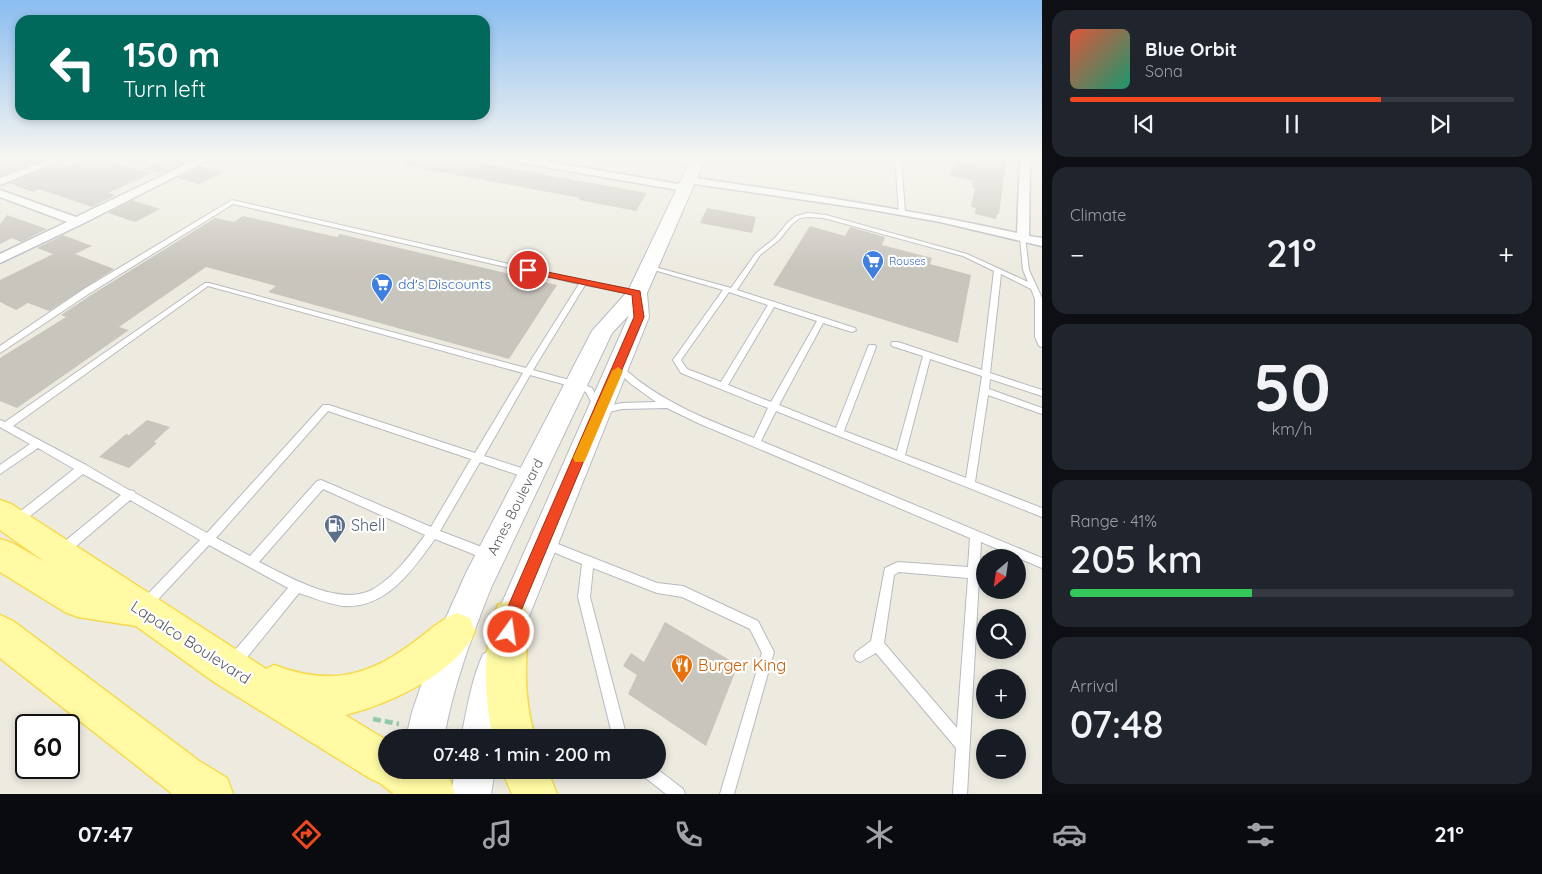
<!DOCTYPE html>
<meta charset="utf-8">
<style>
:root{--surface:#171b24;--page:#20242c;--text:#f1f3f6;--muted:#9ea1a6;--line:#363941;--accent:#f14822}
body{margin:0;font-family:Quicksand,sans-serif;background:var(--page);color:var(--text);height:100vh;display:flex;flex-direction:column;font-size:19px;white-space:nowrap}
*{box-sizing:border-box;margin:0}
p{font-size:16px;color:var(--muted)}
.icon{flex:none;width:28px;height:28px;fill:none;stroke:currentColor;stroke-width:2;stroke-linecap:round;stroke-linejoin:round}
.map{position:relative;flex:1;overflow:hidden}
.side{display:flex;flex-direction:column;gap:10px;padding:10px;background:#0d0f14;width:500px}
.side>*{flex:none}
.hud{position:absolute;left:15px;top:15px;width:475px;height:105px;border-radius:15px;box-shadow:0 2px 8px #0003;background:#00695c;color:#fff;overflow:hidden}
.needle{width:32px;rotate:209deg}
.buttons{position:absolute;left:976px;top:549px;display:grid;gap:10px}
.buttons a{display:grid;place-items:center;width:50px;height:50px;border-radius:50%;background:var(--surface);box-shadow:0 2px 8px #0003;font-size:25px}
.speed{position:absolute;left:15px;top:714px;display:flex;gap:10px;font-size:25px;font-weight:700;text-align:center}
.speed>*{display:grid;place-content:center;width:65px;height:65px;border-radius:50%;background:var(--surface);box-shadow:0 2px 8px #0003;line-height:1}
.speed .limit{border:2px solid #111;border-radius:8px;background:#fff;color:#111}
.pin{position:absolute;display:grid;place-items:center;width:42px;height:42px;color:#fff;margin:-21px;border:2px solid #fff;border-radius:50%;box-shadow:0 1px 5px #0007}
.me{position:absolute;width:55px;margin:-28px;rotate:14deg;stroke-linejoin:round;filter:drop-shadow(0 0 4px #0008)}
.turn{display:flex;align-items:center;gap:18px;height:105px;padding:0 25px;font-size:22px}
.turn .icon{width:65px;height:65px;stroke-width:2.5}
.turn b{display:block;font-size:35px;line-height:42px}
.big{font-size:38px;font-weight:600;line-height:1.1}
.side .card{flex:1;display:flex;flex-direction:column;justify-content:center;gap:8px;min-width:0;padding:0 18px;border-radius:15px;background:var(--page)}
.side .dial{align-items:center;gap:0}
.dial b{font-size:65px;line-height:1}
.song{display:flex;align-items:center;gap:15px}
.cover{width:60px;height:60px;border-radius:8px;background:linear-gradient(135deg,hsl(10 70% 55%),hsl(160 70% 35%))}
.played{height:5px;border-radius:2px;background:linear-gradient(90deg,var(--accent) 70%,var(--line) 70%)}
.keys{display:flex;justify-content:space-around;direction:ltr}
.heat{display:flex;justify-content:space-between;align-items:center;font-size:28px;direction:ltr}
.charge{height:8px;border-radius:4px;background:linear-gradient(90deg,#34c759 41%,var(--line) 0)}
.trip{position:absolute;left:378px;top:729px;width:288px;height:50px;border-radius:25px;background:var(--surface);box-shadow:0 2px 8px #0003;font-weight:600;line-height:50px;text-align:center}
.tabs{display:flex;height:80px;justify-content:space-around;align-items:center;background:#090b0e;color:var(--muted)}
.tabs .icon{width:35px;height:35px}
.tabs .current{color:var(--accent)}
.tabs b{font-size:22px;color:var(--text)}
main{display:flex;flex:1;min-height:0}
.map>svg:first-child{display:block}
</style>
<main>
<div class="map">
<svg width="1042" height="794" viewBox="0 0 1042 794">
<rect width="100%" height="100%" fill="#edebe0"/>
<g fill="#c8c5bd">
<polygon points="9,157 36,157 43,159 0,176 0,161"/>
<polygon points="91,157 152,173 108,193 116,195 92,207 39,189 33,192 9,183 58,164 67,167"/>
<polygon points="170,157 187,162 162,174 143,169"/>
<polygon points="404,157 447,157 647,193 636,211 579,200 580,198 403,165"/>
<polygon points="977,157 993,157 1004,159 1004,161 1006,162 999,214 997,214 996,219 975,214 976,208 971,207 975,188 972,187 973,181 950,176 956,161 975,165"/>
<polygon points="201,166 224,172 199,184 177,178"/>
<polygon points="132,200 160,209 135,222 108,213"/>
<polygon points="707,208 756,217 752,233 700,223"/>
<polygon points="7,215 47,229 21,242 12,238 0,244 0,224"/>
<polygon points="243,216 337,237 340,234 557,285 509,359 268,292 276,286 206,267 119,327 129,330 17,408 0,401 0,358 66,317 61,315 91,295 215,218 234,222"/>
<polygon points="810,226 845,236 850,227 885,237 882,245 932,258 930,264 971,275 958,343 773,285"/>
<polygon points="63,235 92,246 75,254 114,269 49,311 28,303 16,310 0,302 0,280 53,254 37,248"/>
<polygon points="147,420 170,427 154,442 157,443 129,468 99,457 126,434 129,435"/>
<polygon points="665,622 738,665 706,746 628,694 637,675 623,666 631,653 644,662"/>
</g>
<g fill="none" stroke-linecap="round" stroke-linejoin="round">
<g stroke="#b8bac0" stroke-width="2">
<g id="lane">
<polygon points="895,157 901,157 905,212 902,214 899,212"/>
<path d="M 232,200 L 583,281 L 640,291 L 640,295 L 637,295 L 585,285 L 533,370 L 580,383 L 592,388 L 602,407 L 622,403 L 656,402 L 631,384 L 615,369 L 619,366 L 622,367 C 661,402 705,419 754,438 L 768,408 L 681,373 L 673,360 L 723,290 L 647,268 L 647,266 L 651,266 L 731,288 L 756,253 L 775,238 L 788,222 L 796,216 L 808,213 L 826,215 L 967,254 L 1028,282 L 1023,270 L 1020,238 L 1025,237 L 1029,270 L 1042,298 L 1042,347 L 1039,346 L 1035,337 L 1035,299 L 1031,289 L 1001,274 L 990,373 L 1042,390 L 1042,396 L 990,379 L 989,389 L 1042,408 L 1042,414 L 988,395 L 975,482 L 1042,508 L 1042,517 L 776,411 L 761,441 L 1042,558 L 1042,568 L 981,542 L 967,794 L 953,794 L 956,748 L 876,653 L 860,662 L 856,660 L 854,656 L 856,652 L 871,641 L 885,568 L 898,562 L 968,567 L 970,538 L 698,423 L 667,408 L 622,409 L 600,414 L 597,413 L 586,392 L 574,387 L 530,375 L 484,456 L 534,472 L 535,475 L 534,478 L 530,479 L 480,462 L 440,531 L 492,551 L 494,555 L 492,559 L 488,560 L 435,539 C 413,569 387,609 343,606 C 328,604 314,598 299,593 L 240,666 L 235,667 L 230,666 L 229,661 L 230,656 L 288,588 L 209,545 L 150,608 L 146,610 L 142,608 L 140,604 L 142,600 L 200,540 L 130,500 L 67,554 L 63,555 L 59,554 L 57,550 L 59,546 L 121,495 L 83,474 L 20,524 L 16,526 L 12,524 L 11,521 L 12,518 L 74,469 L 38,448 L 0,474 L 0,465 L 30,444 L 0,427 L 0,420 L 5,422 L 205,283 L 209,283 L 526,368 L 579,284 L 233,204 L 90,293 L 0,353 L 0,346 L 84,289 ZM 808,217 L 824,218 L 963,256 L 994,271 L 982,370 L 898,342 L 892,342 L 891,344 L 892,346 L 923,356 L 897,451 L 844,431 L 876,347 L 875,345 L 869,345 L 868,347 L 836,428 L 779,405 L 823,323 L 852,332 L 856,330 L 855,328 L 737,290 L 760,255 L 779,240 L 792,224 L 800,218 ZM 208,286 L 523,373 L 475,453 L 329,405 L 323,405 L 207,533 L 135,493 L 134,491 L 129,490 L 86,465 L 13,426 ZM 729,292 L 768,305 L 721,382 L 687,369 L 681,360 ZM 774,307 L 817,321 L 771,402 L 728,385 ZM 930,359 L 982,376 L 966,478 L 905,455 ZM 328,411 L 471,459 L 431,527 L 321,480 L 317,481 L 250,556 L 216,538 ZM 323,489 L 425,535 C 411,554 396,575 375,588 C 342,609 290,577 259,562 ZM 899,572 L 968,578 L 957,728 L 884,643 L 894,575 Z"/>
<polygon points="545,539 657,583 683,586 758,621 774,652 734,794 720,794 762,653 750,629 682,597 657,593 593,568 590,597 627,738 613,738 578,597 582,564 541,547 540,544 541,541"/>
<polygon points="656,768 683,789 685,794 666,794 642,775 640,770 656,770"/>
</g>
</g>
<g stroke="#b8bac0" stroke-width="3">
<g id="street">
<polygon points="55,157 69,157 0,185 0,178"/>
<polygon points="201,157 214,157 82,224 0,263 0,254 67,222 0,197 0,190 76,217"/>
<polygon points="499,157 522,157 684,185 689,188 684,191 504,160"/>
<path d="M 1020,157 L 1030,157 L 1029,236 L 1042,238 L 1042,246 L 940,222 L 867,209 L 688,183 L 683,180 L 688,177 C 799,193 908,209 1017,233 Z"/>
</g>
</g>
<g stroke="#b9bcc3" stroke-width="2">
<g id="secondary">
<path d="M 692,157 L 706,157 L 647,293 L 649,317 L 518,644 L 506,649 L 494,644 L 489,632 L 629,315 L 612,333 L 491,588 C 472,636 453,686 444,738 L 406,738 L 412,712 L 440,631 L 466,573 L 592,331 L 628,291 Z"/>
<path d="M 495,649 L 507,654 L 512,666 L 507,685 L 499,738 L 461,738 C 467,709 471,681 483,654 Z"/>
<polygon points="455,770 495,770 491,794 451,794"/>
</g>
</g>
<g stroke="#f7da4e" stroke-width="3">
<g id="primary">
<path d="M 0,500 L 11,504 L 266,669 L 274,665 C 326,685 366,678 410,645 C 426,634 439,620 457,613 L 470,618 L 475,631 C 458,673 387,705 345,715 L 386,740 L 386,770 L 436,770 L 449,778 L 455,794 L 394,794 L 380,783 L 371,779 L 214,682 L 136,626 L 78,617 L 65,612 L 0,572 L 0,539 L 12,543 L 45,562 L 0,530 Z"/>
<path d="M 511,600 L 524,605 C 532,624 526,643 526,663 C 525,689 528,713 535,738 L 493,738 C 484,698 482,643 498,605 Z"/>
<polygon points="0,615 13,621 199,761 227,778 233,794 172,794 169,791 0,658"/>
<polygon points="502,770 547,770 557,794 512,794"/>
</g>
</g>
<polyline stroke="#93c8a8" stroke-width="4.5" stroke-dasharray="8 4" stroke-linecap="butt" points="373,719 399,724"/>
<use href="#lane" fill="#fff" fill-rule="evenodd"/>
<use href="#street" fill="#fff" fill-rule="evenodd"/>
<use href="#secondary" fill="#fff" fill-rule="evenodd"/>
<use href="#primary" fill="#fffaa3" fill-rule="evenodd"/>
</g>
<linearGradient id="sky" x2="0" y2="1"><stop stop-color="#8abdf1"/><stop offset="0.59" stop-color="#f7f6f1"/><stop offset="1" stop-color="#f7f6f1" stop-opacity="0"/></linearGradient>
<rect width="1042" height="268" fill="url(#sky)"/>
<polygon fill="#f14822" stroke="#9d2f16" points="528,268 640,291 644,317 518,618 515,638 509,641 503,638 501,632 503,618 634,317 632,295 525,272 523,270"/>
<polygon fill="#f59e0b" points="618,367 623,371 586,458 584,462 575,462 573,458 612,371"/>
<defs>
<g id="supermarket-pin" transform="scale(1.125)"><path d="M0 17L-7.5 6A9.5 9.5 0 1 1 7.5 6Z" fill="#3f7fe0" stroke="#fff"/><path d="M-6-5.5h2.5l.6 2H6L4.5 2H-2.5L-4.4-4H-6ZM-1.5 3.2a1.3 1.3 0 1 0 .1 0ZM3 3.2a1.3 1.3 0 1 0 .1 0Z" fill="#fff"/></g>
<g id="fuel-pin" transform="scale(1.125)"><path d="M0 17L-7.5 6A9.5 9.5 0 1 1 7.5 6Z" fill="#5c6f8a" stroke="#fff"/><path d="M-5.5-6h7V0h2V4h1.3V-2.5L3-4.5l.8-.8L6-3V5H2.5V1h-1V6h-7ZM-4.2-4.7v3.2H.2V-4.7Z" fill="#fff"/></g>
<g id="restaurant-pin" transform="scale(1.125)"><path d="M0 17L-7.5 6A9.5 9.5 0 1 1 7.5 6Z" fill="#e8710a" stroke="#fff"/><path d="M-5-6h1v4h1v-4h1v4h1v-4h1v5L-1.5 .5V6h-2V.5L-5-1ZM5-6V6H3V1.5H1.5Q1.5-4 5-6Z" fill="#fff"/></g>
</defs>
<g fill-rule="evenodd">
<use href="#supermarket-pin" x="873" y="261"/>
<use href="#supermarket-pin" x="382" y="284"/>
<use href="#fuel-pin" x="335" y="525"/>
<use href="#restaurant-pin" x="682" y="665"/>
</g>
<g text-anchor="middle" stroke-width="4.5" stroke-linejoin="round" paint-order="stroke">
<g font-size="11" fill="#366cbe" stroke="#fff" text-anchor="start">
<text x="889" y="265">Rouses</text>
</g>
<g font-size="14" fill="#366cbe" stroke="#fff" text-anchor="start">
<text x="398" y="289">dd's Discounts</text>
</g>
<g font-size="14" fill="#595c62" stroke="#fff">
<text transform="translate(515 507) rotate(-63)" y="5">Ames Boulevard</text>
</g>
<g font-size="16" fill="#4e5e75" stroke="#fff" text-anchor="start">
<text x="351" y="531">Shell</text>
</g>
<g font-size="16" fill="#595c62" stroke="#fff">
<text transform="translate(191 642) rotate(33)" y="6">Lapalco Boulevard</text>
</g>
<g font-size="16" fill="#c56008" stroke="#fff" text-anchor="start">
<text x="698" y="671">Burger King</text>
</g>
</g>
</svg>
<div class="buttons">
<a><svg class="needle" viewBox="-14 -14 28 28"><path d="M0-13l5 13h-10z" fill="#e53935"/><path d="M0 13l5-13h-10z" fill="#9ea1a6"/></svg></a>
<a><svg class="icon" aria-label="search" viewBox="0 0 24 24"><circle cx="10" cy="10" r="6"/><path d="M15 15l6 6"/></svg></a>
<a>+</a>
<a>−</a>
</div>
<div class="speed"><div class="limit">60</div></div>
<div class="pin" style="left:528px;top:270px;background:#d93025"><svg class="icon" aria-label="arrive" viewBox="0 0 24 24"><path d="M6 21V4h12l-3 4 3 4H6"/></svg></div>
<svg class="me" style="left:509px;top:632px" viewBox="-20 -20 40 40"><circle r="17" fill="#f14822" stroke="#fff" stroke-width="3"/><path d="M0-11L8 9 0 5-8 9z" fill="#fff"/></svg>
<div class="trip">07:48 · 1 min · 200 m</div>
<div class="hud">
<div class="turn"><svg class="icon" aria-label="left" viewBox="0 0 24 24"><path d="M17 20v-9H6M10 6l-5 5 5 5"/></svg><div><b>150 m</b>Turn left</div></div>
</div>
</div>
<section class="side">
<div class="card">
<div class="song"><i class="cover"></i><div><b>Blue Orbit</b><p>Sona</p></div></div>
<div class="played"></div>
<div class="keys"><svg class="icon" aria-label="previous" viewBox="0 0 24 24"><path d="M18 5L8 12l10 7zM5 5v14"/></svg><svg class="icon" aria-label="pause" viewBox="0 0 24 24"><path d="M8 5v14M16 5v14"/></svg><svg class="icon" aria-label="next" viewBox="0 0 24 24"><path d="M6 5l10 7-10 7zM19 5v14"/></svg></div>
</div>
<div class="card"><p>Climate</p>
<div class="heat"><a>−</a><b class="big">21°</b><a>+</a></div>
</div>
<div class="card dial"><b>50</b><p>km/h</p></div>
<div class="card"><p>Range · 41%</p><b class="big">205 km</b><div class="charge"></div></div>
<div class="card"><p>Arrival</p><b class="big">07:48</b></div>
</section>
</main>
<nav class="tabs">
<b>07:47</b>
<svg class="icon current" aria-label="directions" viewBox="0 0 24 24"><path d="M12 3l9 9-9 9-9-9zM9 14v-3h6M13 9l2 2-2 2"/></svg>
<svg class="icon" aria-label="music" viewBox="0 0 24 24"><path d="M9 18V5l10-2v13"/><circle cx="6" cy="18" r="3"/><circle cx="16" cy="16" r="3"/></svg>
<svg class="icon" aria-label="phone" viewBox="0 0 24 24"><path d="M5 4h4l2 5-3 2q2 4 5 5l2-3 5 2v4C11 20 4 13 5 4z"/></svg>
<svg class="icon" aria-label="climate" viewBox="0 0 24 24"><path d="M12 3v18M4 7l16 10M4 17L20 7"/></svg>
<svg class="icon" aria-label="car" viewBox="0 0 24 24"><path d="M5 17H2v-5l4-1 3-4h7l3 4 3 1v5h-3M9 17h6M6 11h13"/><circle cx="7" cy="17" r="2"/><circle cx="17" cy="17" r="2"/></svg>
<svg class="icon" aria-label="filters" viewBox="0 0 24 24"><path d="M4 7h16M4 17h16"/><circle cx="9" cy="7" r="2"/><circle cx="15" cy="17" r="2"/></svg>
<b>21°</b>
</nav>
